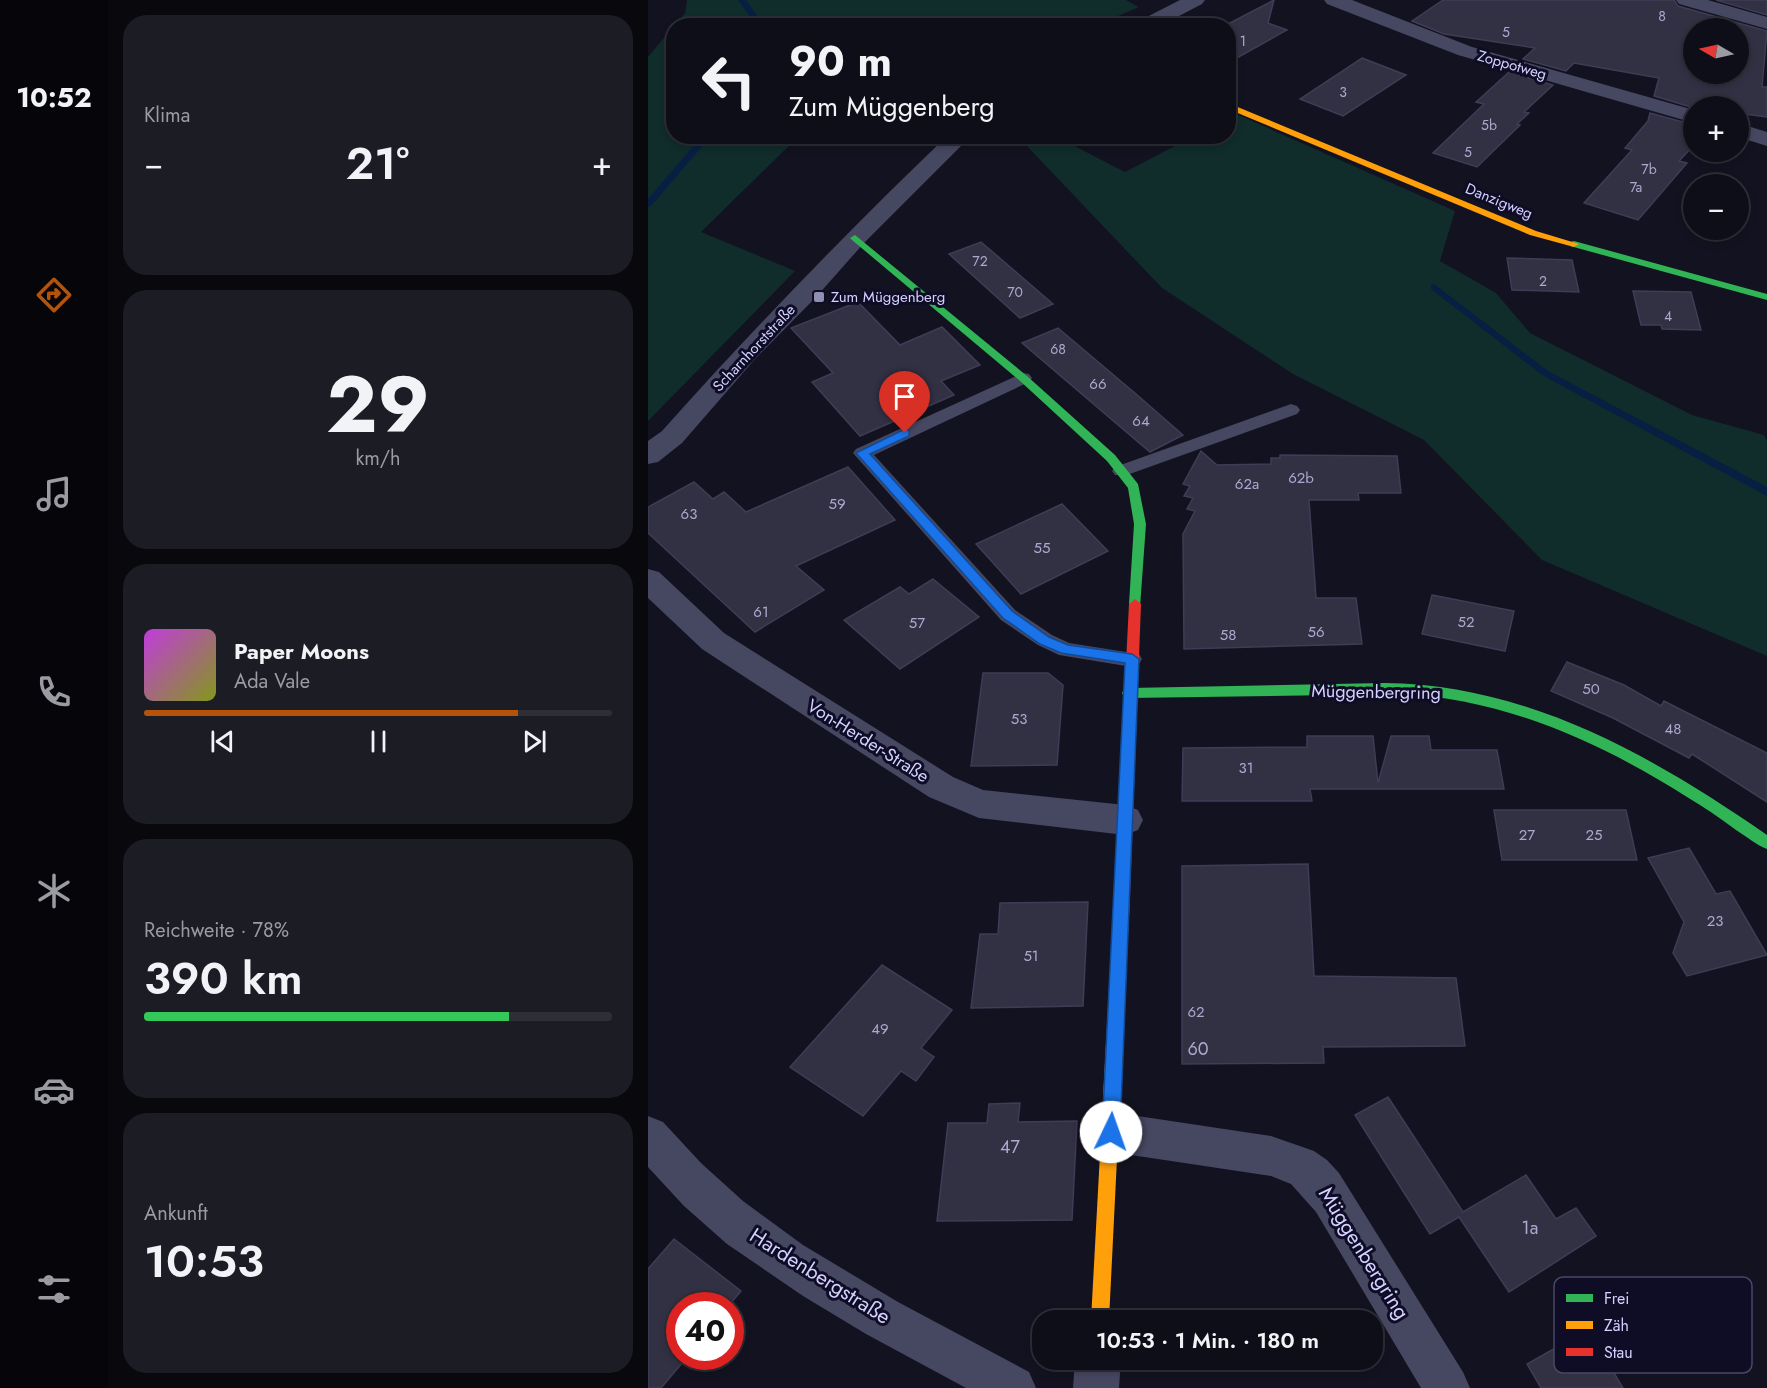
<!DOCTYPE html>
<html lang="de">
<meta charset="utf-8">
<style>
:root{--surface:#0e0e18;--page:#1c1c25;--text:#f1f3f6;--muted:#9b9ca2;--line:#2e2e37;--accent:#b45309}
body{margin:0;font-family:Jost,sans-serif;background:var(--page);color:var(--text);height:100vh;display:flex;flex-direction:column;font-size:22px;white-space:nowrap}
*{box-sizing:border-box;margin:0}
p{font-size:20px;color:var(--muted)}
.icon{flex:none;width:33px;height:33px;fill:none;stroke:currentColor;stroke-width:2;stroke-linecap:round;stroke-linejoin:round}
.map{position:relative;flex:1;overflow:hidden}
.drawer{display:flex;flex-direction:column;gap:15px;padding:15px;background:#08080d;width:540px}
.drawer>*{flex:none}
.banner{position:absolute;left:18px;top:18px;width:570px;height:126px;border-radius:24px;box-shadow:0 3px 9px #0003,0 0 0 2px var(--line);background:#0e0e18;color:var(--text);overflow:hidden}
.needle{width:39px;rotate:279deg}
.controls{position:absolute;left:1035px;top:18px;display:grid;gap:12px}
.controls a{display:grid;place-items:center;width:66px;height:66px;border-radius:50%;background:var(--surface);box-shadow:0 3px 9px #0003,0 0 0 2px var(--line);font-size:30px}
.speed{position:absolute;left:18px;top:1292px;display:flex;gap:12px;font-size:30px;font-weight:700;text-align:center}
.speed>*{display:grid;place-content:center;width:78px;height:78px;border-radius:50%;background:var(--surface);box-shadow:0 3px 9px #0003,0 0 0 2px var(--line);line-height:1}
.speed .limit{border:9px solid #d22;background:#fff;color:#111}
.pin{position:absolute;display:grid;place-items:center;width:51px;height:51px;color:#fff;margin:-62px -26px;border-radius:50% 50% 50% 0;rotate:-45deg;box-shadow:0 0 6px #0007}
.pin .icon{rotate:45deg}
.me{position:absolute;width:66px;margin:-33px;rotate:3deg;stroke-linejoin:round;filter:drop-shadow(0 0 4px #0008)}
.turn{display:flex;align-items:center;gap:21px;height:126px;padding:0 24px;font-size:27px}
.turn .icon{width:78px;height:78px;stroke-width:2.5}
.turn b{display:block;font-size:42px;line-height:51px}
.big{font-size:45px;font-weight:600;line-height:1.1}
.drawer .card{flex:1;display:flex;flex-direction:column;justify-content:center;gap:9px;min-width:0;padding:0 21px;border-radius:24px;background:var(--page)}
.drawer .dial{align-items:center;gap:0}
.dial b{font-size:78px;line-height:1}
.song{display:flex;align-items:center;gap:18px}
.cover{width:72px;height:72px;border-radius:9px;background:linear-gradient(135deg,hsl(290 70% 55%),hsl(70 70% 35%))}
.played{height:6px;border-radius:3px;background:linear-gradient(90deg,var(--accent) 80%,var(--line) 80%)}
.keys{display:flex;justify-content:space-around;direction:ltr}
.heat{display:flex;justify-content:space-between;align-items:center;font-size:33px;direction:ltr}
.charge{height:9px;border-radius:4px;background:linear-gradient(90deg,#34c759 78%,var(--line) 0)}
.trip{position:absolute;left:384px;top:1310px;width:351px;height:60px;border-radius:24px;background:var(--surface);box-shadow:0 3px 9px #0003,0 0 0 2px var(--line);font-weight:600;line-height:60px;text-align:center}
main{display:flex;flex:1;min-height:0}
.menu{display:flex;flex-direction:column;width:108px;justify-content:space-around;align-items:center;background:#06060a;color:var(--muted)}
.menu .icon{width:42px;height:42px}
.menu .on{color:var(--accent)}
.menu b{font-size:27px;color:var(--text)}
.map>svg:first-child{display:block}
</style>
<main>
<nav class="menu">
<b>10:52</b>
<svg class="icon on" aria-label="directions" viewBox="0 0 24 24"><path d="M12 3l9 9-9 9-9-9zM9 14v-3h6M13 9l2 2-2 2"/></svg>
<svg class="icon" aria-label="music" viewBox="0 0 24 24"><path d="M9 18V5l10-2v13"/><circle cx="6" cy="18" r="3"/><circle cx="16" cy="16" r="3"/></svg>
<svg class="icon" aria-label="phone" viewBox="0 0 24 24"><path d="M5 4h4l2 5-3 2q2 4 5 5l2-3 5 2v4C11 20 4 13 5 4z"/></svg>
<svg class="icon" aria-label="climate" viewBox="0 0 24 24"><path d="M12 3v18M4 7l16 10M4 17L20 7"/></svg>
<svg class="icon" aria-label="car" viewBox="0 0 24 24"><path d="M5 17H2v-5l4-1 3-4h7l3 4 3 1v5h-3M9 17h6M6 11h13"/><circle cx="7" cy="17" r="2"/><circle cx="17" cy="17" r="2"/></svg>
<svg class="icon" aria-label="filters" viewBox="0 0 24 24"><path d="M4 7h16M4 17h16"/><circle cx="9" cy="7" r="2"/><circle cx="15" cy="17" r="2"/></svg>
</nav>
<section class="drawer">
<div class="card"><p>Klima</p>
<div class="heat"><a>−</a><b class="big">21°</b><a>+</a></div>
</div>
<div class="card dial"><b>29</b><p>km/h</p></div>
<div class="card">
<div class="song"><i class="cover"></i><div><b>Paper Moons</b><p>Ada Vale</p></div></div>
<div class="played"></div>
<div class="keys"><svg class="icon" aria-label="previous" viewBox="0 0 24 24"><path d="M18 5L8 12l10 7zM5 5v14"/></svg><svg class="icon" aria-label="pause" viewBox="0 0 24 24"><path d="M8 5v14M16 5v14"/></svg><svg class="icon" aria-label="next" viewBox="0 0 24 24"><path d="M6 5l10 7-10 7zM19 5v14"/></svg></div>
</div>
<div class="card"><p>Reichweite · 78%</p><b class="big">390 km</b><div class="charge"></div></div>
<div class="card"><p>Ankunft</p><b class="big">10:53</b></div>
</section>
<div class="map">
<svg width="1119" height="1388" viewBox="0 0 1119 1388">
<rect width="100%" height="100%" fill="#131220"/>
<g fill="#102c2b">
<polygon points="39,0 478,0 491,7 447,26 26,25 37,13"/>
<polygon points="25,27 26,136 150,137 53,232 147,271 0,421 0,57"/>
<polygon points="586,113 807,211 792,261 848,293 882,333 1044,415 1116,435 1119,441 1119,656 894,560 776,440 645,374 514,288 377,144 377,137 409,137 477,172 544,137 580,136 581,117"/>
</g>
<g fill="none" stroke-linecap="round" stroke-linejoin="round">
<g fill="#061f43" fill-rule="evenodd">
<polygon points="90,0 98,0 116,26 109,26"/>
<polygon points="54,136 63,136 3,206 0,207 0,199"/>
<polygon points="786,284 900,371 1119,487 1119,496 894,375 783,289 783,285"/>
</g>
</g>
<g fill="#323043" stroke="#3f3c55" stroke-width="1.5" fill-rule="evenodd">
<polygon points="626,0 620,23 639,30 580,63 580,24"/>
<path d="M 795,0 L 1026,0 L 1030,6 L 1119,31 L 1114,87 L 1119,87 L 1119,117 L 1090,113 L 1090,106 L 1046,108 L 1006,96 L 1011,78 L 926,63 L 918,71 L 875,59 L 887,48 L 796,34 L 764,21 ZM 1046,28 L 1090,28 L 1090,74 L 1046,74 Z"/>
<polygon points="1068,0 1119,0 1119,15"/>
<polygon points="714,58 758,75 695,116 652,99"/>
<polygon points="861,72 905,85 876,112 881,113 869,124 872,125 829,167 785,153 836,104 828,102"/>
<polygon points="1002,113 1046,125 1046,145 1031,161 1039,163 990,220 936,203 984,150 977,148 1000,121"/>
<polygon points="333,242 368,272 405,304 372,318 301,254"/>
<polygon points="859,258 924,260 931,292 864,290"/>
<polygon points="985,291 1043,292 1053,330 1014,329 1013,325 993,325"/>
<polygon points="210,302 252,345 294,327 332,365 293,381 306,395 212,436 164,382 185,373 143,328"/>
<polygon points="410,328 488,394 535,435 502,452 374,343"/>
<polygon points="553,451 569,465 623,464 623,458 632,458 632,455 749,456 753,493 710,493 711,500 661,500 668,598 708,598 714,644 536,649 535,534 547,511 539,509 545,498 536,496 542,486 535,484"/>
<polygon points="200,467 247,520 148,566 176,590 107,632 0,533 0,507 46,482 65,499 76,492 98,512"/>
<polygon points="414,504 460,551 373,594 328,544"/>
<polygon points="285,579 331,617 252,669 196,620 252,587 261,594"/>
<polygon points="784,595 866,611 857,651 774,634"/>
<polygon points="919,662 976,685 1013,706 1016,701 1119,753 1119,802 1044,754 1041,758 965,718 903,691"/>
<polygon points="335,673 400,673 415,685 409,765 323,766"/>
<polygon points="659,736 725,736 730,783 743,736 781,736 783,750 849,750 856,789 662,789 664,801 534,801 535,748 659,747"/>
<polygon points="846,810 978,810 989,860 854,860"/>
<polygon points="1041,848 1068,894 1082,891 1119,955 1039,976 1025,953 1036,922 1000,858"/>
<polygon points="660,864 666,976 808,978 817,1046 675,1047 676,1063 534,1064 534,866"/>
<polygon points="440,902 435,1006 323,1008 332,934 350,934 352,903"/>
<polygon points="234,965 304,1010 273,1048 286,1057 268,1081 253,1071 215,1116 142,1067"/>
<polygon points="740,1097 815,1212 878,1175 908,1219 928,1208 948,1236 861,1292 811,1217 782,1234 707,1115"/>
<polygon points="372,1103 370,1122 429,1121 424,1220 289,1221 300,1123 339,1123 341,1104"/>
<polygon points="26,1239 93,1291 81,1305 32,1305 32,1356 40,1356 13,1388 0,1388 0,1269"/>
<polygon points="948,1325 973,1363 963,1368 975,1388 893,1388 879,1364"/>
</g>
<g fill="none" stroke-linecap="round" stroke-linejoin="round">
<g fill="#464761" fill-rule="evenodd">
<polygon points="375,373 381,374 384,378 381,382 226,455 367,610 404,635 421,643 491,654 494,659 491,664 484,667 411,655 390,645 353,620 205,453 208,449"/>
<polygon points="643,404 649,406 652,410 649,414 479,475 467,475 464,471 467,467"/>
</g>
<g fill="#464761" fill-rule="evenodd">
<polygon points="532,0 557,0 554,4 512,26 486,26 489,22"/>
<polygon points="676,0 704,0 824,47 1046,110 1046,123 810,55 679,4"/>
<polygon points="1028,0 1060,0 1119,17 1119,29 1031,4"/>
<polygon points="1090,123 1119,132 1119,146 1090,137"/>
<path d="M 299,136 L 323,136 L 216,243 L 169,296 L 107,359 L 34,443 L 10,462 L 0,464 L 0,441 L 14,431 C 105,329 200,231 299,136 Z"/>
<polygon points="0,569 11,572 76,633 305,777 335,790 477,805 490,810 495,820 490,830 477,835 331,818 281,797 54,649 0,598"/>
<polygon points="463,1112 623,1136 666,1151 679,1160 691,1173 815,1372 822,1388 773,1388 668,1212 643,1184 623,1176 463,1152 448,1146 442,1132 448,1118"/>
<polygon points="0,1116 15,1122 53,1163 95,1201 155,1245 250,1302 381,1372 388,1388 318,1388 218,1334 155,1296 79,1244 36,1206 0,1167"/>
<polygon points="427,1359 473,1359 471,1388 425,1388"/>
</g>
<g fill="#30b455" fill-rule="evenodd">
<polygon points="207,235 379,376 467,455 490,484 498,524 492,607 487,609 481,604 486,524 480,488 459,461 371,380 204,240 202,238"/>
<polygon points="926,241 1119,294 1119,300 922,246 922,242"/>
<path d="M 736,683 C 879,684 1005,756 1119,835 L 1119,849 C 1108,845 1098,836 1088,830 C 1072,818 1056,807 1039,797 C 952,742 855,698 751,694 L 481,698 L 476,697 L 474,693 L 476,689 L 481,688 Z"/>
</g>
<g fill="#ff9f0a" fill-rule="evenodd">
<polygon points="580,103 888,231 931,244 926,247 882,235 580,109"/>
<polygon points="474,890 479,891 482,896 461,1320 443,1320 466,896 469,891"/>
</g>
<polygon fill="#e5322d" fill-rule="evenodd" points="487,599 493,604 482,896 479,901 474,902 469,901 466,896 481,604"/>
</g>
<polygon fill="#1a73e8" stroke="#114b97" stroke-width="1.5" points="257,429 261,430 261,436 222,454 364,611 401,637 420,645 484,654 491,659 472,1132 469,1138 463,1140 457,1138 454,1132 477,663 413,653 392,644 355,618 208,453"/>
<rect fill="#908eb1" stroke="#0f0c26" stroke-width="2" x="165" y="291" width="12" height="12" rx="3"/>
<g text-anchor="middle" stroke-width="6" stroke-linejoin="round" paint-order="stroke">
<g font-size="14" fill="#aca9d0">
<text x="1014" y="21">8</text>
<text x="858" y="37">5</text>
<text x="595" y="46">1</text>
<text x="695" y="97">3</text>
<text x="841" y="130">5b</text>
<text x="820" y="157">5</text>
<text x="1001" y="174">7b</text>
<text x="988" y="192">7a</text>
<text x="332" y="266">72</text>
<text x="895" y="286">2</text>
<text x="367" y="297">70</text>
<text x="1020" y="321">4</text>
<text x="410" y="354">68</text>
</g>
<g font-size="15" fill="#d4d1ff" stroke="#0f0c26">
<text transform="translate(864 65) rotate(16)" y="5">Zoppotweg</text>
<text transform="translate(851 201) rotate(22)" y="5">Danzigweg</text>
<text transform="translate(106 348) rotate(-47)" y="5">Scharnhorststraße</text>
</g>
<g font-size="15" fill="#d4d1ff" stroke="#0f0c26" text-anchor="start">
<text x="183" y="302">Zum Müggenberg</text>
</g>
<g font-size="15" fill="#aca9d0">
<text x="450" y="389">66</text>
<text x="493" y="426">64</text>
<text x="653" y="483">62b</text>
<text x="599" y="489">62a</text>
<text x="189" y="509">59</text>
<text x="41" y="519">63</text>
<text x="394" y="553">55</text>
<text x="113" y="617">61</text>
<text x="818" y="627">52</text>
<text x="269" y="628">57</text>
<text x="668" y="637">56</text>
<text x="580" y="640">58</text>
<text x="943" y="694">50</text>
<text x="371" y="724">53</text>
<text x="1025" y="734">48</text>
<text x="598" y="773">31</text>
<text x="879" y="840">27</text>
<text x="946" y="840">25</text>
<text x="1067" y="926">23</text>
<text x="383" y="961">51</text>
<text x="548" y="1017">62</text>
<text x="232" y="1034">49</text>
</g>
<g font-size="18" fill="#d4d1ff" stroke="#0f0c26">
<text transform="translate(728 692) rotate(1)" y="6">Müggenbergring</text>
<text transform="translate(220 741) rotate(32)" y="6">Von-Herder-Straße</text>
</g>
<g font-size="18" fill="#aca9d0">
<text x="550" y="1055">60</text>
<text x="362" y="1153">47</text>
<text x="882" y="1234">1a</text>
</g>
<g font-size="21" fill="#d4d1ff" stroke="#0f0c26">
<text transform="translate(716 1253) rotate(58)" y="7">Müggenbergring</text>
<text transform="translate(172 1276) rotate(32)" y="7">Hardenbergstraße</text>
</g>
</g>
<rect x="906" y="1277" width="198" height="96" rx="9" fill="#0f0c26" stroke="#4a4767" stroke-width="1.5"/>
<rect x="918" y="1294" width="27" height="8" fill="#30b455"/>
<rect x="918" y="1321" width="27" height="8" fill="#ff9f0a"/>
<rect x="918" y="1348" width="27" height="8" fill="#e5322d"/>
<g font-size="16" fill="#d4d1ff">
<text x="956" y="1304">Frei</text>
<text x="956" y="1331">Zäh</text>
<text x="956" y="1358">Stau</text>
</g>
</svg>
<div class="controls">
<a><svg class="needle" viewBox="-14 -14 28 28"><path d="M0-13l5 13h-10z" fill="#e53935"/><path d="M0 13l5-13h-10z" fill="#9b9ca2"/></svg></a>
<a>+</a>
<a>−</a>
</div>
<div class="speed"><div class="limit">40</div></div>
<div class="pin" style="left:257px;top:433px;background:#d93025"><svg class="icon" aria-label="arrive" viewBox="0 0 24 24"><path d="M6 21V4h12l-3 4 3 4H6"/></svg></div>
<svg class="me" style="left:463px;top:1132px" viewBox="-20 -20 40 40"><circle r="19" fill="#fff"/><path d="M0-13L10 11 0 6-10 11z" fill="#1a73e8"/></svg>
<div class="trip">10:53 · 1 Min. · 180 m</div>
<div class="banner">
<div class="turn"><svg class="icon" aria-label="left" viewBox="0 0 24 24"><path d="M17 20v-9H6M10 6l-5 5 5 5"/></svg><div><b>90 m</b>Zum Müggenberg</div></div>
</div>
</div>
</main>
